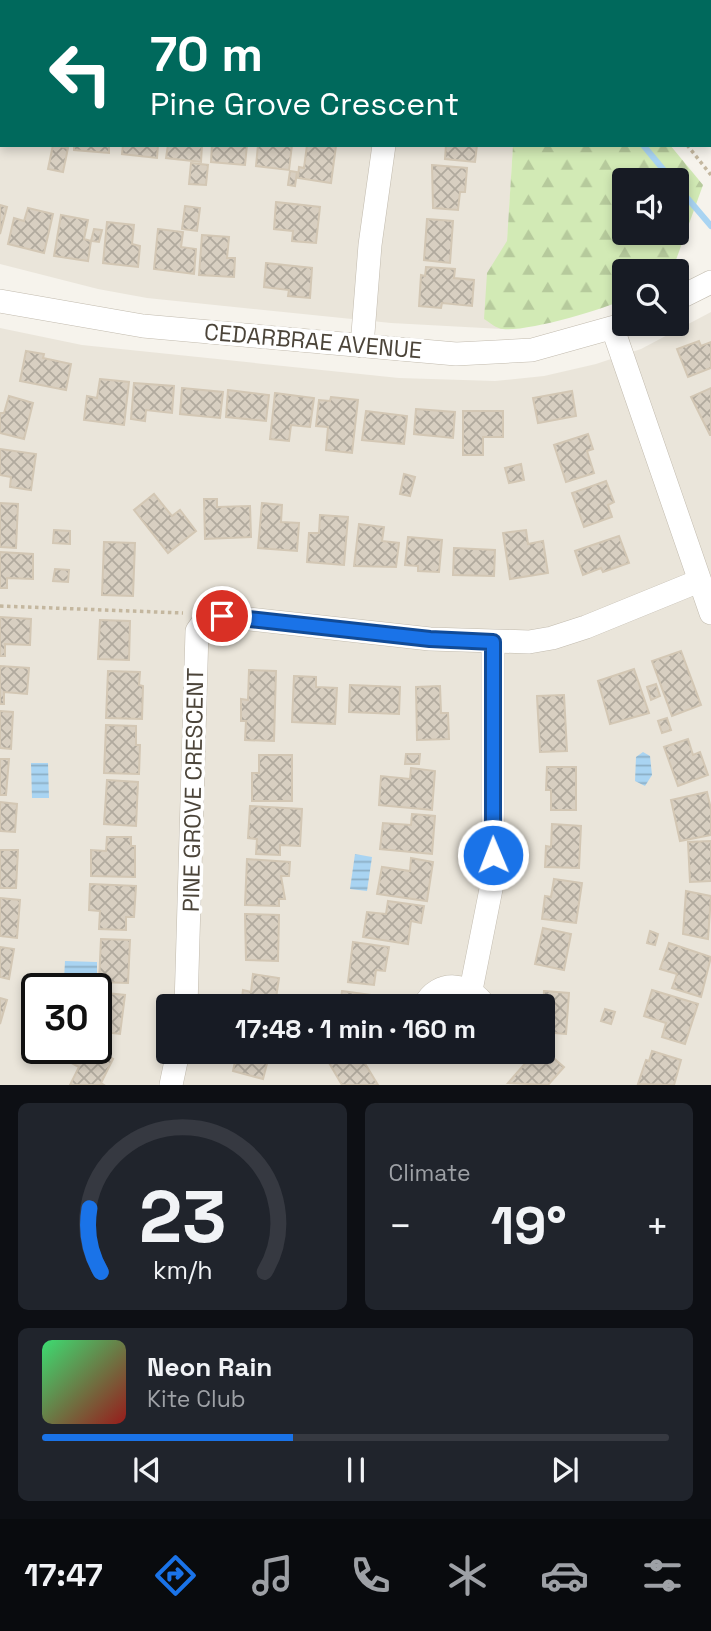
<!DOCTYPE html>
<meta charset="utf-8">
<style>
:root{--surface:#171b24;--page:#20242c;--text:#f1f3f6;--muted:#9ea1a6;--line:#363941;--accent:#1a73e8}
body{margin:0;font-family:"Space Grotesk",sans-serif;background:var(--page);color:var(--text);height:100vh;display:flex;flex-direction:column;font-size:26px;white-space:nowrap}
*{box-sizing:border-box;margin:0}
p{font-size:23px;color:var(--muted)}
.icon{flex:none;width:38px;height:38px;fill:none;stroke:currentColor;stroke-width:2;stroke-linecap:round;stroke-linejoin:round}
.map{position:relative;height:1085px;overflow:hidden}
.panel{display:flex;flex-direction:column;gap:18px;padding:18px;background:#0d0f14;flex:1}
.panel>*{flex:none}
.banner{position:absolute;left:0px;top:0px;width:712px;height:147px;box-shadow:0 4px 10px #0003;background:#00695c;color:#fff;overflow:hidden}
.controls{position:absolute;left:612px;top:168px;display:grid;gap:14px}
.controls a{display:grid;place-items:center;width:77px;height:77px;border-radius:7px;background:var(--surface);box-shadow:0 4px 10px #0003;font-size:35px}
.speed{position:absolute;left:21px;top:973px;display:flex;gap:14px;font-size:35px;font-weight:700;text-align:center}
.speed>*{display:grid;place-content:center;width:91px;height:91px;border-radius:50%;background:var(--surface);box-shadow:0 4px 10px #0003;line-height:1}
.speed .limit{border:4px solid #111;border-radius:10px;background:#fff;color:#111}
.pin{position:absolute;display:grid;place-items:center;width:60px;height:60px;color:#fff;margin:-30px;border:4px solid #fff;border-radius:50%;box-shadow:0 2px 7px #0007}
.me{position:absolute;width:77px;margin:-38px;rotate:359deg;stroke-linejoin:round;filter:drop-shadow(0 0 5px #0008)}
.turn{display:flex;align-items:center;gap:24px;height:147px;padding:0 35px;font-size:32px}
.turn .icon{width:91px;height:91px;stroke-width:2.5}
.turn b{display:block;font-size:49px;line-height:60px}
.big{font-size:52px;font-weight:700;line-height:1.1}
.panel .widget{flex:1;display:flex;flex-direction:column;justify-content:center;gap:10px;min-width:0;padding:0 24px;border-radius:10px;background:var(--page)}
.panel .dial{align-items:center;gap:0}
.dial svg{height:182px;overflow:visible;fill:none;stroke:var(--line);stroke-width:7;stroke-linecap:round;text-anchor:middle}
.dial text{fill:var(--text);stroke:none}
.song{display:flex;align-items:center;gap:21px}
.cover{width:84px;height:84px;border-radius:10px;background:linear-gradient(135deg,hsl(140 70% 55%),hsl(0 70% 35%))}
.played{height:7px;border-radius:4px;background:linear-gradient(90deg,var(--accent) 40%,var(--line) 40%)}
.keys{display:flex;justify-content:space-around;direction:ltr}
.heat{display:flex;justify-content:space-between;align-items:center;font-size:38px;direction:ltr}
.panel .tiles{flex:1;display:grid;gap:18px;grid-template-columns:1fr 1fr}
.widget:last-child{grid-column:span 2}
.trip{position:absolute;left:156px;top:994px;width:399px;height:70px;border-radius:7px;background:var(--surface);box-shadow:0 4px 10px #0003;font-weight:700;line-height:70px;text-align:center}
.tab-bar{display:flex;height:112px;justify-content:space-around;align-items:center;background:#090b0e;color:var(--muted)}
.tab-bar .icon{width:49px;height:49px}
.tab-bar .selected{color:var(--accent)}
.tab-bar b{font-size:32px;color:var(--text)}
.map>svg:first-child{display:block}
</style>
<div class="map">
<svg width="711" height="1085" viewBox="0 0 711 1085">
<defs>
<pattern id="forest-firs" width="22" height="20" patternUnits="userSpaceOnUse" patternTransform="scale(1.75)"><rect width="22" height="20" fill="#d2eab5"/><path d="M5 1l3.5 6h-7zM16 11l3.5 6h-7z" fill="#b6ca9c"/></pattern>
<pattern id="water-rules" width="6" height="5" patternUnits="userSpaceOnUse" patternTransform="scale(1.75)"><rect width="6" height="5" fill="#a9d4f2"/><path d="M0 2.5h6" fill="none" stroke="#8caec5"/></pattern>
<pattern id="building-cross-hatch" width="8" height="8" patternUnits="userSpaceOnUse" patternTransform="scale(1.75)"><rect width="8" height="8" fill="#d8cfc1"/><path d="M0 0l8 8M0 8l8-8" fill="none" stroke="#b1aa9e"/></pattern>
</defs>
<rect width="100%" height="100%" fill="#f6f3ec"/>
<g fill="#eae5da" fill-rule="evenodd">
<polygon points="0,0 312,0 2,2 2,145 513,145 502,329 391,323 147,298 98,289 0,264"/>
<path d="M 711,312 L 711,1085 L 0,1085 L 0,328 L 82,345 L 399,378 L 495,381 L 544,376 L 596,364 L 641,349 ZM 37,989 L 96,989 L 96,1048 L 37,1048 ZM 168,1006 L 542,1006 L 542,1052 L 168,1052 Z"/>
</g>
<path fill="url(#forest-firs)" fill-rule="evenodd" d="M 513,145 L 670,145 L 703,185 L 672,271 L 625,271 L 625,299 C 603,310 526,332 503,329 C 497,329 489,322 484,319 L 487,273 L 507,241 ZM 625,180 L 677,180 L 677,233 L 625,233 Z"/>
<g fill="url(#water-rules)">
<polygon points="643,752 650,756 652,775 645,786 635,781 636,757"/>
<polygon points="31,763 48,763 49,798 32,798"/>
<polygon points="355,854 372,857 367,891 350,889"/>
<polygon points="65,961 97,962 97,981 64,980"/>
</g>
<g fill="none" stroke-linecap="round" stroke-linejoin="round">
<g stroke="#a9d4f2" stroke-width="6">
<polyline points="468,0 469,2"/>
<polyline points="643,145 672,180"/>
<polyline points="677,186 711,226"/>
</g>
</g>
<g fill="url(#building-cross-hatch)" stroke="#d3c7b4" stroke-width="2">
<polygon points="53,145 68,148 63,172 48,169"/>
<polygon points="74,145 109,145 109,153 74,150"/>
<polygon points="123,145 158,145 157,158 122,154"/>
<polygon points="168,145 202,145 201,162 166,158"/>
<polygon points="212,145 247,145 245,165 211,162"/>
<polygon points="258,145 292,145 289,170 256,166"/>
<polygon points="307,145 336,146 331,183 298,178 299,167 304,168"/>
<polygon points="446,145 477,145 475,162 445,159"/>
<polygon points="191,163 208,165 206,185 189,184"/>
<polygon points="432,165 467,168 465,192 460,192 458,210 433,208"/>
<polygon points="290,171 297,172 295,186 288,185"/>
<polygon points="276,202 320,207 316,243 292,241 293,231 274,229"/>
<polygon points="0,205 7,207 0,234"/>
<polygon points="185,206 200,208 197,231 182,229"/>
<polygon points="28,208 53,214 44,253 8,244 14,218 24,221"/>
<polygon points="61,215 88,220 84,239 91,241 88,261 54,256"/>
<polygon points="427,219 453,221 450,263 424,260"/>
<polygon points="107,222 134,225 132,244 140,246 138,267 103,263"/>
<polygon points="94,229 102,230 99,242 91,241"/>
<polygon points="158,229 183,232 181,247 196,249 194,274 154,269"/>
<polygon points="202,235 229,237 227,258 235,258 234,277 199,275"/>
<polygon points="266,263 312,268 310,298 288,296 289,290 264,287"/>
<polygon points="426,267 455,269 454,278 474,280 472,306 442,303 441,308 419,306 421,275 425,276"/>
<polygon points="699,341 701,346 711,342 711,368 688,377 677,349"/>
<polygon points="26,351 44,354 43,358 71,364 66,390 20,381"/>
<polygon points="100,379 129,382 124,425 84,420 87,396 97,398"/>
<polygon points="134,383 174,386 172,413 146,410 145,421 131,419"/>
<polygon points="182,388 223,392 220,418 180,414"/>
<polygon points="711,388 711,435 710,435 691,397"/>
<polygon points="228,390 269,395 266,421 226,417"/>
<polygon points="572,391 576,416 538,423 533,398"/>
<polygon points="275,393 314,398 310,427 291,425 289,441 270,439"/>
<polygon points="9,396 33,403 24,439 0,433 0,413 4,413"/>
<polygon points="331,397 358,400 352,453 326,450 328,427 316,426 319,400 330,401"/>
<polygon points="416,409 455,412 453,438 414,434"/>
<polygon points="366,411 407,416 404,444 362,440"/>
<polygon points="463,411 503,411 503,437 483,437 483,455 463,455"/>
<polygon points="588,434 593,449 587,451 594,473 566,482 554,445"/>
<polygon points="0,449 36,454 31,490 10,487 11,477 0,475"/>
<polygon points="521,464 524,480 509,483 505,468"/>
<polygon points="404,474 415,477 410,496 400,494"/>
<polygon points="606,481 614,502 608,505 612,517 584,527 572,493"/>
<polygon points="154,494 172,516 180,510 196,531 168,553 134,510"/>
<polygon points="204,499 217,499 217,507 250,506 251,537 205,539"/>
<polygon points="0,503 18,504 16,548 0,547"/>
<polygon points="262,503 282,505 281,522 299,523 297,551 258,548"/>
<polygon points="320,515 348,517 344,565 307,562 309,533 319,533"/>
<polygon points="359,524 384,527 382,541 399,543 396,567 354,566"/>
<polygon points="54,530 70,531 70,544 53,543"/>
<polygon points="526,530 528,544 543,541 548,573 510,579 503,533"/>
<polygon points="619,536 629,563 603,572 601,568 583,575 575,551"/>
<polygon points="408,537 442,540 439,572 418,571 418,566 405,565"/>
<polygon points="104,542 135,543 133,596 102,595"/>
<polygon points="454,548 495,550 494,576 453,575"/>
<polygon points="0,552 33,554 33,579 7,578 7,588 0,588"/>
<polygon points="55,569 69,570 68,582 53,581"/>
<polygon points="0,617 31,619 30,645 5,644 5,656 0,656"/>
<polygon points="100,620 130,621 129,660 98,659"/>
<polygon points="681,651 701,705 672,716 652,661"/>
<polygon points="0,666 29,668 27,694 4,692 4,704 0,704"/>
<polygon points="634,669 649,713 610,724 598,681"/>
<polygon points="249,670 276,671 274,741 245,740 246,721 241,721 241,699 248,700"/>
<polygon points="108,671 140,672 139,685 143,686 142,719 106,718"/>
<polygon points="294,676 316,677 316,687 337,688 335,724 292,722"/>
<polygon points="656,684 660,696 651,700 647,687"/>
<polygon points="350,685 400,687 399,714 349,712"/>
<polygon points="440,686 441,713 448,713 449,739 417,740 416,687"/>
<polygon points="564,695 567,751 540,752 537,696"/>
<polygon points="0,711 13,712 11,749 0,748"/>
<polygon points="667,718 671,730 662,733 658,721"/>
<polygon points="106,725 136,726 136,745 140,745 139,774 104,773"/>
<polygon points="688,739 693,755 700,752 708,775 678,786 664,747"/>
<polygon points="406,754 420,754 419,764 405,764"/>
<polygon points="259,755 292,755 292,801 252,801 252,773 259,773"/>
<polygon points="0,759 9,759 6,795 0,795"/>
<polygon points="547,767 576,767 576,810 551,810 551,790 546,790"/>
<polygon points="411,768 435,771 432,810 379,805 381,776 410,779"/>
<polygon points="107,780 138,782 136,826 104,824"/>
<polygon points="707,792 711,809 711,835 680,841 671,800"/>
<polygon points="0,802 17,804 15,832 0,831"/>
<polygon points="250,806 302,809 300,846 280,845 280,855 256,854 257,839 248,838"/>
<polygon points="412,814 435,816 432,854 380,849 383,823 411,825"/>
<polygon points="552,824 581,826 579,868 545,867 546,846 551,847"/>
<polygon points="107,837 131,837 131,846 135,846 135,877 91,876 91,850 106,851"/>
<polygon points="711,841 711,881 690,882 688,842"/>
<polygon points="0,850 18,850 16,888 0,888"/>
<polygon points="411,858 433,862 427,901 377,894 382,867 410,871"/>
<polygon points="247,859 290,862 289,876 281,876 285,899 279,899 279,906 245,905"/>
<polygon points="554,879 582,883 576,923 542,919 545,896 551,897"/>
<polygon points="90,884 136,886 134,917 126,917 126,930 99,929 100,911 89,910"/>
<polygon points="686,891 711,896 708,939 683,934"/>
<polygon points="0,898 20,900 17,938 0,936"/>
<polygon points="388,901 424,906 421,923 411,921 408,944 363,937 367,912 386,914"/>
<polygon points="245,914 279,915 278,961 246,960"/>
<polygon points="543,928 571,934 564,970 535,964"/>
<polygon points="650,931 658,934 655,945 647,943"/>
<polygon points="101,939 130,940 128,983 99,982"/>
<polygon points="353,942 389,947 385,971 376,970 374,985 348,982"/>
<polygon points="669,943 711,957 701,997 672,988 677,974 660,969"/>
<polygon points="0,947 14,949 9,979 0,977"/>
<polygon points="253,974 279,978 275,1005 285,1006 241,1006 243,990 251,992"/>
<polygon points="652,990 698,1004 685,1044 662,1037 666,1023 644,1016"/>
<polygon points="342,991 372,995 371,1006 340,1006"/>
<polygon points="544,991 569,993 566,1034 542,1032"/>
<polygon points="96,992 125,995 120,1034 96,1031"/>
<polygon points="0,998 7,1000 0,1024"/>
<polygon points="605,1009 615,1012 611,1024 601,1021"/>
<polygon points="75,1048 93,1048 113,1059 101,1083 104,1085 70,1085 79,1067 68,1061"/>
<polygon points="542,1048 564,1067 548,1085 508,1083 535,1052 542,1052"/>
<polygon points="652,1051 681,1060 674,1085 638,1084 646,1060 649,1061"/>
<polygon points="237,1052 270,1052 263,1079 233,1071"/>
<polygon points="344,1052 358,1052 378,1085 342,1085 328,1061"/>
</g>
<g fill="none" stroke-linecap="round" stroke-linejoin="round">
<g stroke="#c2bbae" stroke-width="24">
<g id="minor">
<polyline points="0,36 2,37"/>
<polyline points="677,299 711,282"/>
<polyline points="0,301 143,326 456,354 532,350 625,324"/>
<polyline points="613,329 711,613"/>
<polyline points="362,346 370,245 384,145"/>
<polyline points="471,990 493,879 493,642"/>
<polyline points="186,1006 197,631 204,621 222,616 430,639 529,642 552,638 586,627 699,581"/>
<path d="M 424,1006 C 438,978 470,983 485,1006"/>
<polyline points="450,1052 459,1052"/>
<polyline points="171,1085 178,1052"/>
</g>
</g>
<g stroke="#c4b79f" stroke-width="3.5" stroke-dasharray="3.5 3.5" stroke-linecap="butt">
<polyline points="566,0 567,2"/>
<polyline points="408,2 409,0"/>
<polyline points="687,145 711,175"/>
<polyline points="0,606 183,613"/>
</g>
<use href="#minor" stroke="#fff" stroke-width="23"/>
</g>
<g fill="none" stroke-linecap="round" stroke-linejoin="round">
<g stroke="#114b97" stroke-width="18">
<polyline id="route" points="222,616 430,639 493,642 493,855"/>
</g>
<use href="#route" stroke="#1a73e8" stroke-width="12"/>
</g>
<g text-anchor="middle" stroke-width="7" stroke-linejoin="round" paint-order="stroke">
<g font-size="23" fill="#4b4439" stroke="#fff">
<text transform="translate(313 341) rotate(5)" y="8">CEDARBRAE AVENUE</text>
<text transform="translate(193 790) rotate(-89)" y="8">PINE GROVE CRESCENT</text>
</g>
</g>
</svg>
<div class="controls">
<a><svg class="icon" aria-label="sound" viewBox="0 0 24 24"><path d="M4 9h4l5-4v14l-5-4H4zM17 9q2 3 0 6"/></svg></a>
<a><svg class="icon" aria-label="search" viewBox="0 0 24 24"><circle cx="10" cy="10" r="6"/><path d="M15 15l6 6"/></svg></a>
</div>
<div class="speed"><div class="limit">30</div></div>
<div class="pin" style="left:222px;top:616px;background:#d93025"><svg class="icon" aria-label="arrive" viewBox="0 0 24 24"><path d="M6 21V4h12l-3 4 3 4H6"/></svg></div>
<svg class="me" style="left:493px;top:855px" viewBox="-20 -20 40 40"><circle r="17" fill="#1a73e8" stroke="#fff" stroke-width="3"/><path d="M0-11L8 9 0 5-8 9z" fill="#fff"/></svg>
<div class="trip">17:48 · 1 min · 160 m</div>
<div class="banner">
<div class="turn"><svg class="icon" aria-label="left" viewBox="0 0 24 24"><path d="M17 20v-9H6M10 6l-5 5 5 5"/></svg><div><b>70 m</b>Pine Grove Crescent</div></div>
</div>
</div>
<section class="panel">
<div class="tiles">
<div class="widget dial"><svg viewBox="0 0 100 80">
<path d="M14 69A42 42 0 1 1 86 69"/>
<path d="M14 69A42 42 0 0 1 9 41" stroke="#1a73e8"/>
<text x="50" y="56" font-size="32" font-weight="700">23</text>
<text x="50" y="72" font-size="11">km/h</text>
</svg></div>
<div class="widget"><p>Climate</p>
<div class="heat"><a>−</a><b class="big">19°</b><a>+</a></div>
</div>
<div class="widget">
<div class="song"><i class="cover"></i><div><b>Neon Rain</b><p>Kite Club</p></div></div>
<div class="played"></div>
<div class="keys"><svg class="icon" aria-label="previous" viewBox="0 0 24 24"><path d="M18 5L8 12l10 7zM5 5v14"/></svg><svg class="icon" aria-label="pause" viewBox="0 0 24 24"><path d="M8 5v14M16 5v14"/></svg><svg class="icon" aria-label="next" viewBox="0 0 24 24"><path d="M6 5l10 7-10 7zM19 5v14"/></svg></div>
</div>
</div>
</section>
<nav class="tab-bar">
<b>17:47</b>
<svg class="icon selected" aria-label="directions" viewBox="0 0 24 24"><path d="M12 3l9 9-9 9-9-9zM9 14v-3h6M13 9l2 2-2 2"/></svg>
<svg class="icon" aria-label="music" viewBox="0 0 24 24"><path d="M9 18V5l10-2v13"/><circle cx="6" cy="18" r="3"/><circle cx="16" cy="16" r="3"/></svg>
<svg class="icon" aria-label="phone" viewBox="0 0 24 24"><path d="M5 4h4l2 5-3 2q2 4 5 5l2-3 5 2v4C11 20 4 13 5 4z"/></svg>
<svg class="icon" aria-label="climate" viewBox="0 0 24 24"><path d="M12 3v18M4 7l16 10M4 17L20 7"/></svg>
<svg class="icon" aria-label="car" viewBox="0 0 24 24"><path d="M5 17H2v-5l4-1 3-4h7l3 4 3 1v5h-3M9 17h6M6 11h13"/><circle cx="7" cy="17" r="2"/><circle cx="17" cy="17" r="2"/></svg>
<svg class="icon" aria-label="filters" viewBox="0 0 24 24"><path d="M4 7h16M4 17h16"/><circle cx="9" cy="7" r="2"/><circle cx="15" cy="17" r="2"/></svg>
</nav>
